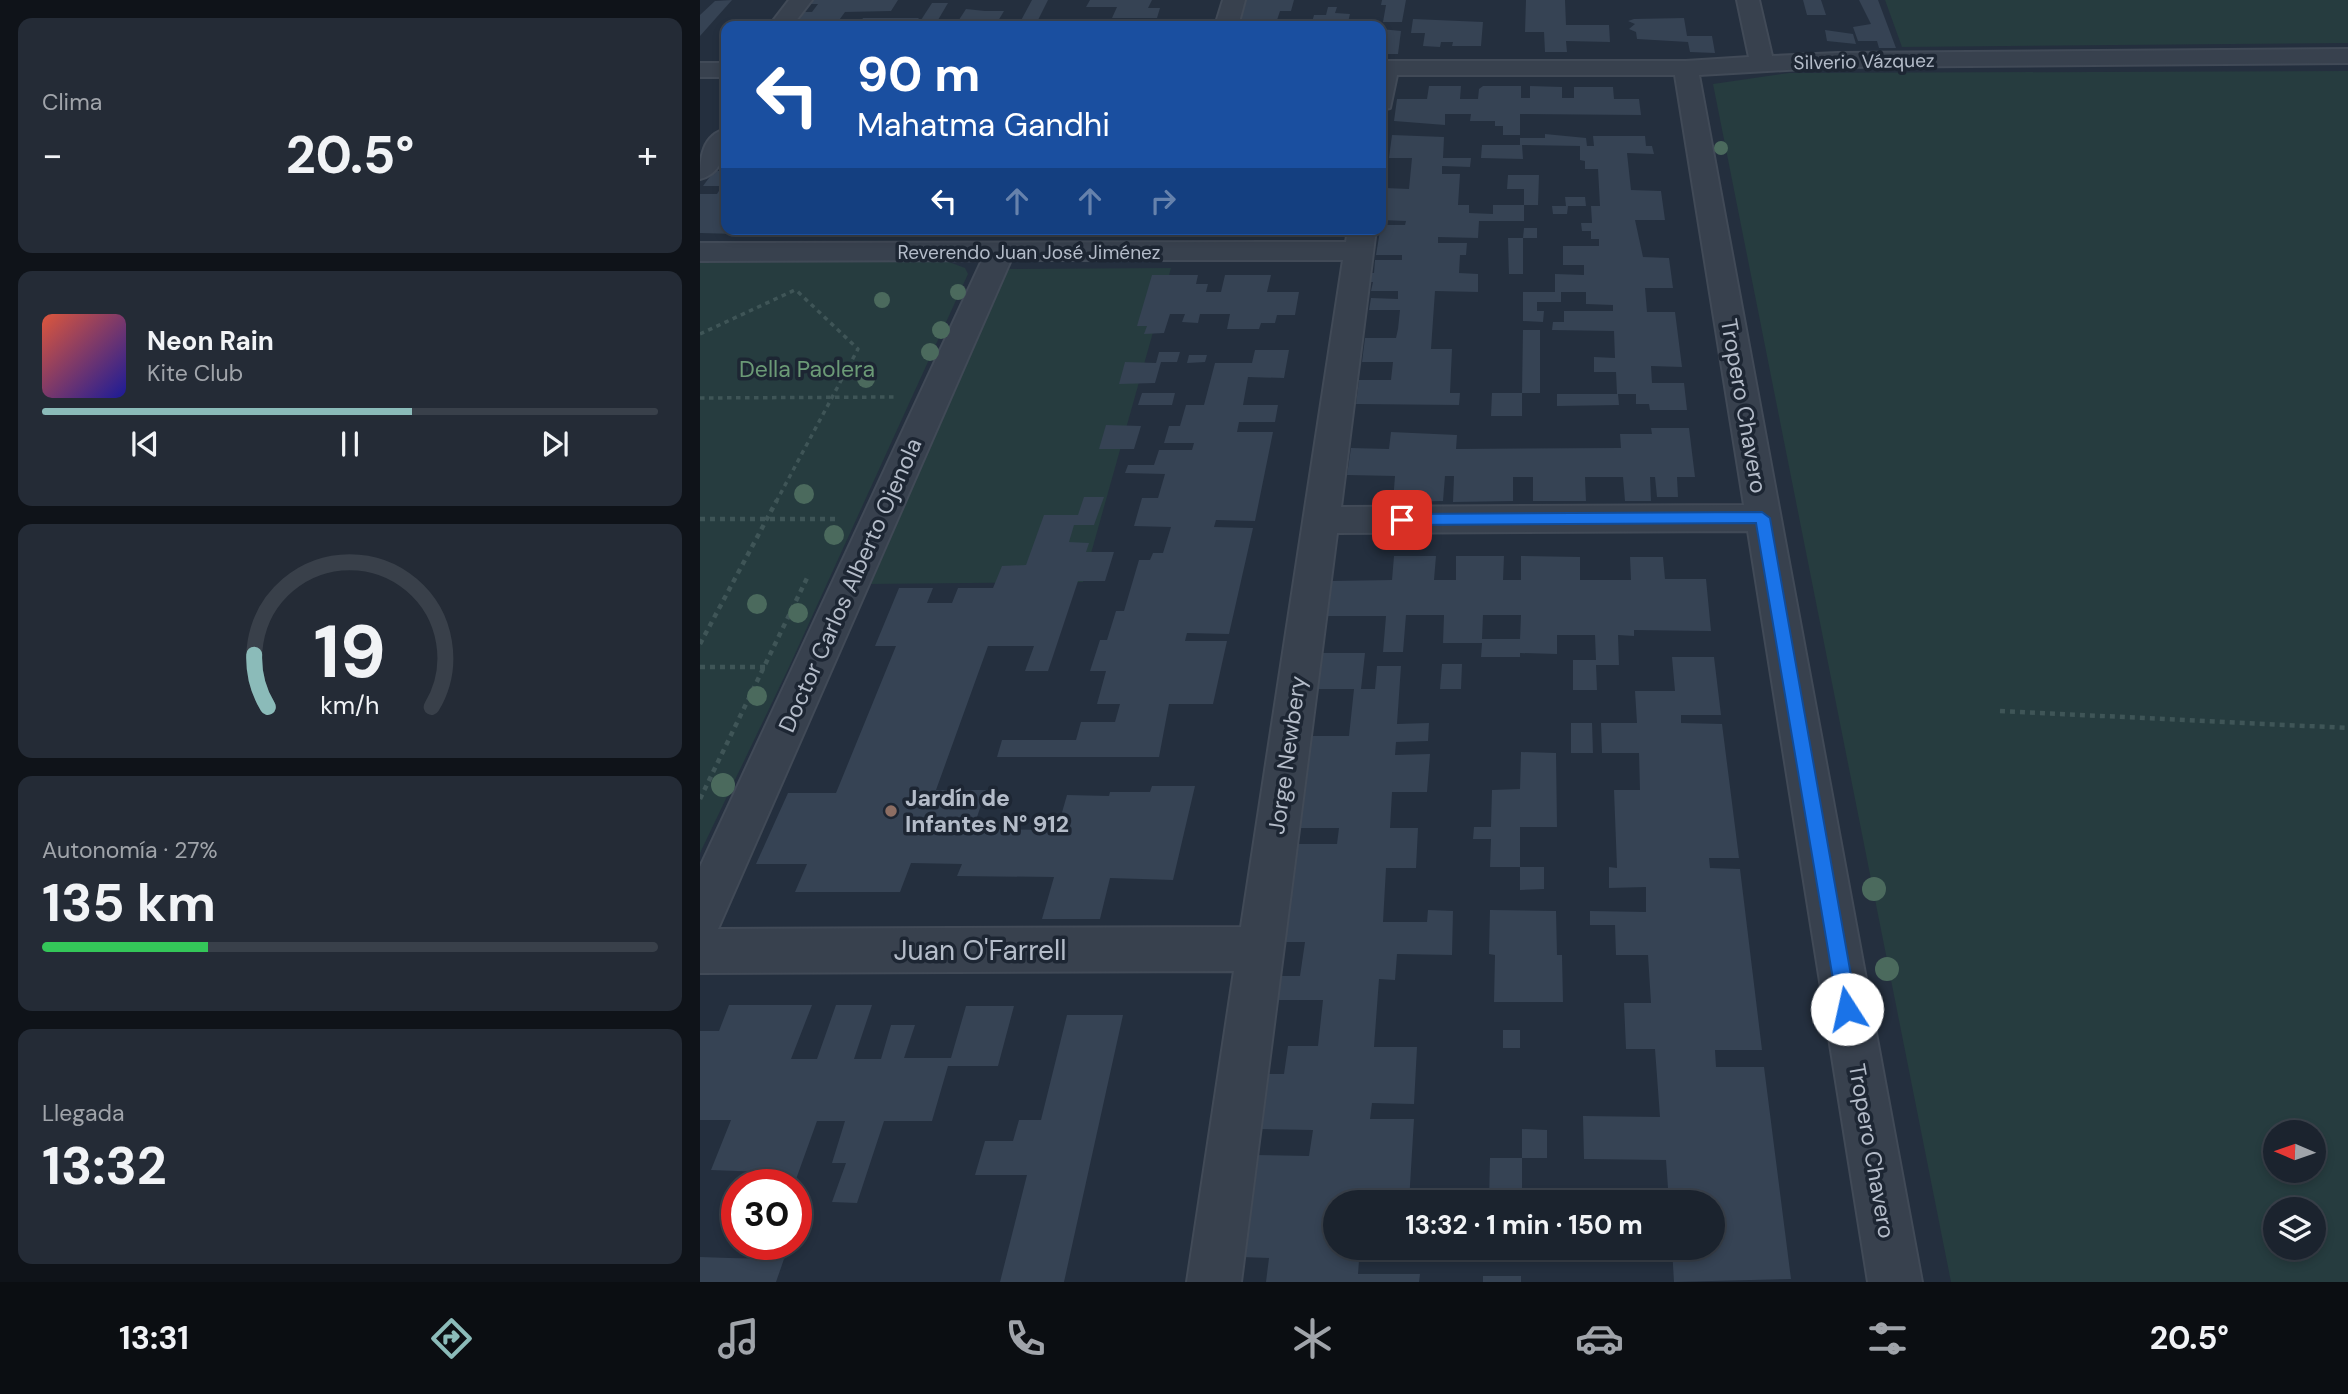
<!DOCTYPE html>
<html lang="es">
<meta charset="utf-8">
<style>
:root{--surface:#1b232e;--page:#242b36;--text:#f1f3f6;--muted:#a0a4aa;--line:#39404a;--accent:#8bbbb9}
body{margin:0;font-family:"DM Sans",sans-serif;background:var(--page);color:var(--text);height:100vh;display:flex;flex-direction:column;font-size:26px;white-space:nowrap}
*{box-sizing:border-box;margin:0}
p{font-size:23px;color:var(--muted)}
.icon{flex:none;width:38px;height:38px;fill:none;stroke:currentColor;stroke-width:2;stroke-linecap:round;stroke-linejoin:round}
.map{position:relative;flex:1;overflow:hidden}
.details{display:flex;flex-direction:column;gap:18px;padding:18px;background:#0f1319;width:700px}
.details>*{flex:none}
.banner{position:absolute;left:21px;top:21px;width:665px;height:214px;border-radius:14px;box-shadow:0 4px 10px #0003,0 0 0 2px var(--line);background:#1a4fa0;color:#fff;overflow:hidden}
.needle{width:46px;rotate:272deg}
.buttons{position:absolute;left:1563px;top:1120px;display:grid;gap:14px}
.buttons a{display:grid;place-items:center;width:63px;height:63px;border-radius:50%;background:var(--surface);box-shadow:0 4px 10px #0003,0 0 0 2px var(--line);font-size:35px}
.speed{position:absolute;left:21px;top:1169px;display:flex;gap:14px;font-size:35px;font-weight:700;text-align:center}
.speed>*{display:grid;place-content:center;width:91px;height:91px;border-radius:50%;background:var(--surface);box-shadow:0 4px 10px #0003,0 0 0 2px var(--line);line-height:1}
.speed .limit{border:10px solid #d22;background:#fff;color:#111}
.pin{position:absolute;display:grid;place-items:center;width:60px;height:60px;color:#fff;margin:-30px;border-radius:14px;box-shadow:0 4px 10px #0006}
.me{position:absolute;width:77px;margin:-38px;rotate:350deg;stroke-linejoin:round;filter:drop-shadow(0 0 5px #0008)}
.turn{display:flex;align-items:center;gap:24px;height:147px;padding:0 21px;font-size:32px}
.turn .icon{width:91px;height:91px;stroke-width:2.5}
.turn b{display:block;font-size:49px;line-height:60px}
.lanes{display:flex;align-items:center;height:66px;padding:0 21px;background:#0003;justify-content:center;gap:35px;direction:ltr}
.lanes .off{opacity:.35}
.big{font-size:52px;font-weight:700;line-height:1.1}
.details .tile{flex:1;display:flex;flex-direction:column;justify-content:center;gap:10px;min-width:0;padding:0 24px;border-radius:14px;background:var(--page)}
.details .dial{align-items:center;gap:0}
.dial svg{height:182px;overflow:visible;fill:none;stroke:var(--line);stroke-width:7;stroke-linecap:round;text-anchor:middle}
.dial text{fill:var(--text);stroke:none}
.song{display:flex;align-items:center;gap:21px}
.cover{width:84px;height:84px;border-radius:10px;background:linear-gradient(135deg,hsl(10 70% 55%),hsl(240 70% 35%))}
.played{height:7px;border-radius:4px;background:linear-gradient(90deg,var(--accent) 60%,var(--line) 60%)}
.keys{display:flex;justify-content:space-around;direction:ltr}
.heat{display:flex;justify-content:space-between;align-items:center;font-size:38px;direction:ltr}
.charge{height:10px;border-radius:5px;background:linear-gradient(90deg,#34c759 27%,var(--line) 0)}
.trip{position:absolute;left:623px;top:1190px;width:402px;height:70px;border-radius:35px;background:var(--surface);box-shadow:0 4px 10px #0003,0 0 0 2px var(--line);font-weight:700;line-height:70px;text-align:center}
.menu{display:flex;height:112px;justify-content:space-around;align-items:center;background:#0b0e12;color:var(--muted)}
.menu .icon{width:49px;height:49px}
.menu .on{color:var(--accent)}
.menu b{font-size:32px;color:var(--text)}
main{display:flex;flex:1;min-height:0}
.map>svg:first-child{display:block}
</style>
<main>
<section class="details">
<div class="tile"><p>Clima</p>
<div class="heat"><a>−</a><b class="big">20.5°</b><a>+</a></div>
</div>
<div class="tile">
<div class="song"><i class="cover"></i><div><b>Neon Rain</b><p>Kite Club</p></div></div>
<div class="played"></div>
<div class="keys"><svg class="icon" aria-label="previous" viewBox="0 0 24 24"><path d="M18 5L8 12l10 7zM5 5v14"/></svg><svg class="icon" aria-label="pause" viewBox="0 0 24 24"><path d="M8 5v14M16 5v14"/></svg><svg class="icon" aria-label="next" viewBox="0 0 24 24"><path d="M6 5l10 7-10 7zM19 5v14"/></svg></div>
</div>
<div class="tile dial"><svg viewBox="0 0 100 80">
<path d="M14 69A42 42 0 1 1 86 69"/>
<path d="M14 69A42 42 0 0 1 8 46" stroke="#8bbbb9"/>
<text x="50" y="56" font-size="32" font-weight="700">19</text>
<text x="50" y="72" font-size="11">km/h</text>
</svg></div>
<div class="tile"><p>Autonomía · 27%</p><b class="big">135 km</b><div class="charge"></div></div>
<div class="tile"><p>Llegada</p><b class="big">13:32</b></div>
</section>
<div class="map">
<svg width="1648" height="1282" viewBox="0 0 1648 1282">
<rect width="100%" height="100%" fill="#242f3e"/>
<g fill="#263c3f" fill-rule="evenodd">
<polygon points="1185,0 1648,0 1648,43 1202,47"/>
<path d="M 1648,71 L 1648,1282 L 1251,1282 L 1013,84 L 1089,73 ZM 1575,1132 L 1614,1132 L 1614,1171 L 1575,1171 ZM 1575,1209 L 1614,1209 L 1614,1248 L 1575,1248 Z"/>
<polygon points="0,262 249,262 265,268 268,274 89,667 0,853"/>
<polygon points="471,268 383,582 171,584 305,269"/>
</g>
<g fill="#364354" fill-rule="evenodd">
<polygon points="32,0 0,36 0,15 15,1"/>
<polygon points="109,0 198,0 191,11 145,12 137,23 160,23 163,18 219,18 215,23 236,23 234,26 120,26 124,20 93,21 100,12 112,12 118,4 110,4 107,3"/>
<polygon points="332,0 348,0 335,26 318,26"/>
<polygon points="390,0 452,0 448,8 460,8 457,18 412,18 417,7 386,7"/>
<polygon points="533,0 594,0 591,11 580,11 575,26 525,26"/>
<polygon points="682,0 706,0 702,22 683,22 686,5 681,5"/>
<polygon points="826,0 865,0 866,25 909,25 910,42 866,41 867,52 845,52 844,32 825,32"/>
<polygon points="1103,0 1121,0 1126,15 1107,15"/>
<polygon points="1159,0 1178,0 1196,48 1179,48 1177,41 1158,41 1153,27 1171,24"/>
<polygon points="232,3 248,3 238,20 221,20"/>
<polygon points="628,7 637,7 635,13 650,14 647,26 611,26 614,15 626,15"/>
<polygon points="266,9 285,11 304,11 295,26 255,26"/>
<polygon points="984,18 987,36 1012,36 1015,53 990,52 988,42 937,39 936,32 929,29 935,24 928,21 934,19"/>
<polygon points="713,19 783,22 781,46 752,46 753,42 741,42 740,47 723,46 725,33 711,33"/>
<polygon points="372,20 411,20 408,26 369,26"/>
<polygon points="681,29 701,31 698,54 681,54"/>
<polygon points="1125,30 1153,34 1156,44 1127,41"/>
<polygon points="729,86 761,86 760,99 778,99 779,89 783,86 821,86 821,98 830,98 830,86 862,87 862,98 874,98 874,87 913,87 914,99 939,99 941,115 820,114 820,135 803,135 803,126 795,126 795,121 770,121 771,114 745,114 745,125 694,121 697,99 727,99"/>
<polygon points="845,134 886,138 887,146 894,146 893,136 945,136 946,146 952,146 954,154 927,153 931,190 961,191 965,220 935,220 943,257 969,258 973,288 945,288 947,312 975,312 982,367 951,366 952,383 984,383 987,410 950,410 949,404 936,404 936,394 917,394 916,372 894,372 894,357 915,358 914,331 852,330 853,322 864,322 864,311 913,311 913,305 886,304 886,292 861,292 861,302 837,302 837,311 844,311 843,322 823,321 823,292 855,292 855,274 884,275 884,265 863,265 863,246 899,246 899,239 891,239 891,231 882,231 881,223 892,223 891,206 900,206 898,169 885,169 885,161 880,160 880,146 822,145 823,159 781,158 782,145 820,145 820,138 845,138"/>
<polygon points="692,135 744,137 743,158 771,158 770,167 742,166 742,174 760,174 758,205 769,205 769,213 793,214 793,205 824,205 824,221 779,221 778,238 738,237 738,243 767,243 766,255 760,255 759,273 778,274 778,292 735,291 731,349 752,349 750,393 760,393 759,405 656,404 659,380 691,380 693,362 662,362 665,338 696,338 698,329 700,310 669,310 671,298 698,299 698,291 671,291 673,282 655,282 656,273 674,273 675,260 702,260 702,255 676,255 681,225 705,225 706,221 681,220 685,188 709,189 712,158 689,158"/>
<polygon points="14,171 26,171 26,229 108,229 104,236 0,233 0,194 17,194 22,186 3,186"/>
<polygon points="808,175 839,175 838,205 824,205 824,189 807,189"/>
<polygon points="865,197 885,197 886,206 866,206"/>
<polygon points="852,206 868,206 867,214 853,214"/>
<polygon points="824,228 837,228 837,238 823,238"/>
<polygon points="175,229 232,229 229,235 171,235"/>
<polygon points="287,229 315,229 312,235 284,235"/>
<polygon points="347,229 507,229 505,234 345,235"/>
<polygon points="808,238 823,238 823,274 809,274"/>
<polygon points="452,275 498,275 496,284 508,284 506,292 521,292 525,275 571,275 567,292 599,292 595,315 577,315 575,323 561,323 559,329 527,329 530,314 500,314 498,323 482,322 485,314 470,314 464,333 444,334 447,326 437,326"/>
<polygon points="823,330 840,330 840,393 822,393"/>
<polygon points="555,350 589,350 584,378 548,377 543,405 578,405 575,422 539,422 537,432 573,432 555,521 516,520 514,527 553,528 529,634 487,633 485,641 527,641 513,704 469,704 459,757 297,757 302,740 376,740 381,722 415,722 420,704 397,704 406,671 390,671 400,640 407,640 416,611 424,611 439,560 450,560 453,553 463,553 471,527 434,526 442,498 458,498 465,474 425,473 428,465 454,465 459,450 492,450 494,443 464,443 469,426 480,426 486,405 504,405 515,363 552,363"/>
<polygon points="459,352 480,352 477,362 461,362 455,383 419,384 425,362 456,363"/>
<polygon points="489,355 507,355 505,362 487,363"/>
<polygon points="442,393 475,393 472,405 438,405"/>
<polygon points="792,393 822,393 822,416 791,416"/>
<polygon points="857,394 918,394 919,405 857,406"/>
<polygon points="406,425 441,426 434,449 399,449"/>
<polygon points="951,428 989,428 995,477 977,477 978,497 957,497 955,477 950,477 951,501 925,501 923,477 885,477 886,501 833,501 833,477 813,477 813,501 753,502 754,476 745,476 743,501 693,502 695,476 647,475 651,448 689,449 691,432 757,435 756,449 921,448 920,434 952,434"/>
<polygon points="384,497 404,497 394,525 374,525 369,542 389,543 386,552 414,552 405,581 378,581 348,671 325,671 334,646 288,646 236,790 286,790 273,829 357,830 367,795 409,796 410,792 450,792 452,786 495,786 473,880 410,878 400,919 342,919 354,877 257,876 262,864 211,863 200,892 95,892 107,864 56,864 88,793 136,793 196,646 175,646 199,588 233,588 227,603 252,603 258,588 293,588 302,566 326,565 344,515 378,515"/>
<path d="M 694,556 L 736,556 L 734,580 L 756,580 L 756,556 L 804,556 L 803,580 L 821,580 L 821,556 L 880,557 L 880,580 L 931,580 L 930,557 L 963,557 L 965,579 L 1006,579 L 1011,631 L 934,630 L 934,636 L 918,635 L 919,665 L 896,665 L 897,690 L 873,690 L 873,660 L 896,660 L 895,635 L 857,635 L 857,654 L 820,653 L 820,657 L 781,657 L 782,643 L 743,643 L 744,615 L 706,615 L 703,652 L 683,652 L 686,616 L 627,616 L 631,581 L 692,580 ZM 783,615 L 821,615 L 820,639 L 782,639 Z"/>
<polygon points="621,653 665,653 661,689 675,689 677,666 701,666 697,724 729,723 728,741 696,742 695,755 730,754 727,792 692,792 690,828 718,828 716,868 686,868 683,922 727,922 728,910 753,911 752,955 697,954 695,980 679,979 674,1047 717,1047 714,1104 672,1103 670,1119 714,1119 709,1202 635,1202 635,1248 660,1248 658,1274 720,1274 719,1282 566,1282 569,1258 541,1257 554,1155 609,1156 613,1130 558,1129 566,1074 584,1074 588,1046 618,1046 623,1000 574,1000 577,976 600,976 605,942 582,942 595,844 637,844 639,828 597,828 610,736 649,736 654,689 616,689"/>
<polygon points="972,657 1014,657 1021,715 981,715 981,723 1022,724 1039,858 1009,858 1010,868 1040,869 1062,1050 1015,1050 1016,1067 1064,1067 1091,1279 974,1282 972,1248 1013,1248 1013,1202 969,1202 966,1160 884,1159 883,1116 960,1117 955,1049 926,1049 924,1003 951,1003 948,955 916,955 915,925 890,925 890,911 946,912 946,887 909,888 909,867 917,868 914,790 940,790 939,753 902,753 901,723 937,723 935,691 975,691"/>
<polygon points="742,664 762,664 761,689 740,689"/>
<polygon points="871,723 892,723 893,753 871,753"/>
<polygon points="821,752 856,753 857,827 820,827 820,867 844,867 844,889 820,890 820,867 790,867 791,839 773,839 774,827 791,827 792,790 820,789"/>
<polygon points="790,910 856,911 857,955 862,955 863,1002 794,1002 795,955 789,954"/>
<polygon points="29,1005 112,1005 91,1059 117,1059 136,1005 172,1005 154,1059 181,1059 191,1025 215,1025 204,1058 251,1058 266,1006 314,1006 298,1066 248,1066 232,1121 184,1121 157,1203 132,1202 146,1163 132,1163 145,1121 117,1121 95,1182 59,1182 63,1172 11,1170 31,1120 0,1120 0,1031 19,1031"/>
<polygon points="367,1015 423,1015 364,1282 300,1282 327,1175 275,1175 285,1141 313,1141 319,1120 341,1120"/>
<rect x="803" y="1030" width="17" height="18"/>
<polygon points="822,1129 847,1130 847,1158 822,1158"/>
<polygon points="790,1158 822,1158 822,1191 841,1192 841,1202 789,1202"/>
<polygon points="0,1257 29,1258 84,1259 76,1282 0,1282"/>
<rect x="783" y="1276" width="38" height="6"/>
</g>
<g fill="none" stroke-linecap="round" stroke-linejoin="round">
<g stroke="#414a57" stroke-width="4">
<g id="minor">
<polygon points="89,0 112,0 92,26 69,26"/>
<polygon points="523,0 545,0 538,26 515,26"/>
<path d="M 1037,0 L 1059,0 L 1072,56 L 1137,53 L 1648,49 L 1648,63 L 1137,67 L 999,75 L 1222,1282 L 1168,1282 L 1048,531 L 637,533 L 541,1282 L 487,1282 L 534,971 L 0,973 L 0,867 L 282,260 L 0,261 L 0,243 L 646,242 L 648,229 L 676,229 L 641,507 L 1044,505 L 975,75 L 697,75 L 690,108 L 681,110 L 681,61 L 986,61 L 1049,57 ZM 311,260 L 643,260 L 541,927 L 18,929 Z"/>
<rect x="0" y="63" width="26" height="14"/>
<path d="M 26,129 C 27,150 23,173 0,179 C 0,158 2,135 26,129 Z"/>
</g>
</g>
<g stroke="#3f5557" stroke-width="3.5" stroke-dasharray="4.5 4.5" stroke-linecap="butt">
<polyline points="0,334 97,289"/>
<polyline points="0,398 195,397"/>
<polyline points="76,502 158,349 96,290"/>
</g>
<g stroke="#3f5557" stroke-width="4.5" stroke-dasharray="5 5" stroke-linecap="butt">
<polyline points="0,519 139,519"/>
<polyline points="0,644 77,500"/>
<polyline points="0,667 66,667"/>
<polyline points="1300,711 1648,728"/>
<polyline points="0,799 109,574"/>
</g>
<use href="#minor" fill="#38414e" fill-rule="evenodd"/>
</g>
<g fill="#4b6a5d">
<circle cx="1021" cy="148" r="7"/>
<circle cx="258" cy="292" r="8"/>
<circle cx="182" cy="300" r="8"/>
<circle cx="241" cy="330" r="9"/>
<circle cx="230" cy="352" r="9"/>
<circle cx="166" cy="379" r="9"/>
<circle cx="104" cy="494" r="10"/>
<circle cx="134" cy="535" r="10"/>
<circle cx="57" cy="604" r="10"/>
<circle cx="98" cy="613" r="10"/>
<circle cx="57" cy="696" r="10"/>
<circle cx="23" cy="785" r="12"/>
<circle cx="1174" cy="889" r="12"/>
<circle cx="1187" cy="969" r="12"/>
</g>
<polygon fill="#1a73e8" stroke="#114b97" stroke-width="2" points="1062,512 1070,518 1157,1009 1154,1016 1147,1019 1140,1016 1138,1009 1056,523 702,525 695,520 702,514"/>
<circle fill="#8d6e63" stroke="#1d2633" stroke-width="2.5" cx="191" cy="811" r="7"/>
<g text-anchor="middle" stroke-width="7" stroke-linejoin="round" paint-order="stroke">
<g font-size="19" fill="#b4bcc9" stroke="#1d2633">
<text transform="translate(1164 61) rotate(-1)" y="7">Silverio Vázquez</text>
<text x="329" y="259">Reverendo Juan José Jiménez</text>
</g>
<g font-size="23" fill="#6b9a76" stroke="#1d2633">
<text x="107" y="377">Della Paolera</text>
</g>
<g font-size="23" fill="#b4bcc9" stroke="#1d2633">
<text transform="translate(1044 406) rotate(80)" y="8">Tropero Chavero</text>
<text transform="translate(150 585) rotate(-66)" y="8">Doctor Carlos Alberto Ojenola</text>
<text transform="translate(587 755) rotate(-82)" y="8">Jorge Newbery</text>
<text transform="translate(1172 1151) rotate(80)" y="8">Tropero Chavero</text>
</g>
<g font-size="23" font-weight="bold" fill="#b4bcc9" stroke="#1d2633" text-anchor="start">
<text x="205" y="806">Jardín de<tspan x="205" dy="26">Infantes N° 912</tspan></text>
</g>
<g font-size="28" fill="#b4bcc9" stroke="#1d2633">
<text x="280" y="960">Juan O'Farrell</text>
</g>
</g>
</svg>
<div class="buttons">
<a><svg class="needle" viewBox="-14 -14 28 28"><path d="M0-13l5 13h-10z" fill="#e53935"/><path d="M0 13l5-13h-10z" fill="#a0a4aa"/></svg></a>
<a><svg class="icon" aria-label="layers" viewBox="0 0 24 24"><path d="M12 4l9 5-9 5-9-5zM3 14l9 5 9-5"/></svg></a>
</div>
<div class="speed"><div class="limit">30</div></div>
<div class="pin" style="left:702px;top:520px;background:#d93025"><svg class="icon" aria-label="arrive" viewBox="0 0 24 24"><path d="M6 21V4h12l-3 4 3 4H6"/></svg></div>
<svg class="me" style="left:1147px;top:1009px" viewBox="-20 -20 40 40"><circle r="19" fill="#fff"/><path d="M0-13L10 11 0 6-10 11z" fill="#1a73e8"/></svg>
<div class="trip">13:32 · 1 min · 150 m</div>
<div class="banner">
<div class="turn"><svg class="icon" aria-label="left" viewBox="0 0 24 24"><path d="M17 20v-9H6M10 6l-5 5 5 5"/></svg><div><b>90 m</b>Mahatma Gandhi</div></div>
<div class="lanes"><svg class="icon" aria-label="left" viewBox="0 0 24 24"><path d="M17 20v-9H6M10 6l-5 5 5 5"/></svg><svg class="icon off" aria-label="ahead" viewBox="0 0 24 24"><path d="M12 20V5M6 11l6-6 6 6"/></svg><svg class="icon off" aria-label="ahead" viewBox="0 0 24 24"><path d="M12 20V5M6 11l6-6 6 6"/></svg><svg class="icon off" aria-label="right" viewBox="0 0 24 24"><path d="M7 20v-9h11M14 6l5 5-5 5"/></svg></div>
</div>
</div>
</main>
<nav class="menu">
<b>13:31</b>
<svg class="icon on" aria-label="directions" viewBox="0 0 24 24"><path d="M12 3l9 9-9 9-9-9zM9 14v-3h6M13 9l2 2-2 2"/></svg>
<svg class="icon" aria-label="music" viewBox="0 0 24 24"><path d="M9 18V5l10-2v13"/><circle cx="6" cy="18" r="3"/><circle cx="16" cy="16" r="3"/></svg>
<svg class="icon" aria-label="phone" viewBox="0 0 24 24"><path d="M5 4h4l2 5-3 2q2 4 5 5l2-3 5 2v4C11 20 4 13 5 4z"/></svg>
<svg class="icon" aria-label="climate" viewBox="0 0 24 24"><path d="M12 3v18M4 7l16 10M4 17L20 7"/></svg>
<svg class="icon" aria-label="car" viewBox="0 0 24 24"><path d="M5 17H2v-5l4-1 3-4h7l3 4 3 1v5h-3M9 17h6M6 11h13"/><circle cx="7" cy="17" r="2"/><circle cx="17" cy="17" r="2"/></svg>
<svg class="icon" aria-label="filters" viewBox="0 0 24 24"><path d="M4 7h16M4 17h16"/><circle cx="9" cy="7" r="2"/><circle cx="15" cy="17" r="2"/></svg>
<b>20.5°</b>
</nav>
